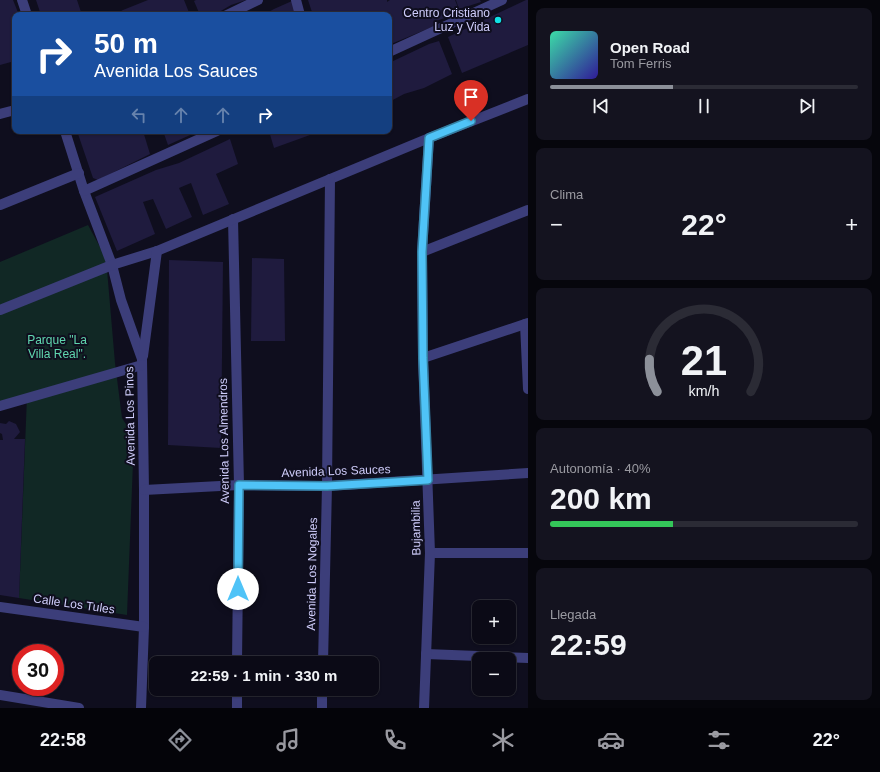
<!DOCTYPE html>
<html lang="es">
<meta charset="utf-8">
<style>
:root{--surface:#0b0a16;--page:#14131f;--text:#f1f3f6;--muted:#9a9aa1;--line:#2b2b35;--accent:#8c9099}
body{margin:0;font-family:Arial,sans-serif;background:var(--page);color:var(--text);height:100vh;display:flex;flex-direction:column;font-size:15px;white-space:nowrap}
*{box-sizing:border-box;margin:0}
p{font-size:13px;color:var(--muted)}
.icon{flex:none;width:22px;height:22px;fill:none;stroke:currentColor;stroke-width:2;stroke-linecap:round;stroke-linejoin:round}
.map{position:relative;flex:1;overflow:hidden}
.panel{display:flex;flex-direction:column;gap:8px;padding:8px;background:#06060c;width:352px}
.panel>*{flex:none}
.banner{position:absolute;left:12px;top:12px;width:380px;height:122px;border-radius:8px;box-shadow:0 1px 3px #0004,0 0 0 1px var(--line);background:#1a4fa0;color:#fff;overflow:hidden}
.buttons{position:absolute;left:472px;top:600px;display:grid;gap:8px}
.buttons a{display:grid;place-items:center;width:44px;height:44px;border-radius:8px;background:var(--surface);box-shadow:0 1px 3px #0004,0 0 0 1px var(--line);font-size:20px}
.speed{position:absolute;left:12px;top:644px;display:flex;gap:8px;font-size:20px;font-weight:700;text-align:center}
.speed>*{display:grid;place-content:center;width:52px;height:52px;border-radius:50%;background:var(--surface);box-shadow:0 1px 3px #0004,0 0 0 1px var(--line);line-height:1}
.speed .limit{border:6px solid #d22;background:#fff;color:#111}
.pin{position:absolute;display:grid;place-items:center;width:34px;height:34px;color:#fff;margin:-41px -17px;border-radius:50% 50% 50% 0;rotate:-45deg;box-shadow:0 0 4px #0007}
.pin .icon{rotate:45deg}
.me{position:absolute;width:44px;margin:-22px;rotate:0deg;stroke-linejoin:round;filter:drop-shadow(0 0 3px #0008)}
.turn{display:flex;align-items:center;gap:14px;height:84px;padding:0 16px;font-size:18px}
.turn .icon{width:52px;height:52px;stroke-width:2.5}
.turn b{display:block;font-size:28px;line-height:34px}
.lanes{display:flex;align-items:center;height:38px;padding:0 16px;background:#0003;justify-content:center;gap:20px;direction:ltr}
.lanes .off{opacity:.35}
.big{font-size:30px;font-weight:700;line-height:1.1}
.panel .card{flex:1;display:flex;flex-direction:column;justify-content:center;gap:6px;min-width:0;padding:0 14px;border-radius:8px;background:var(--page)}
.panel .dial{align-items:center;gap:0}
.dial svg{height:104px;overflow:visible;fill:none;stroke:var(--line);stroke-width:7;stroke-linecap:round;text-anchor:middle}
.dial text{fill:var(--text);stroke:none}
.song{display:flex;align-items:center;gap:12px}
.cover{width:48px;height:48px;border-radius:6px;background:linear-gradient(135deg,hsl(160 70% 55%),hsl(250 70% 35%))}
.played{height:4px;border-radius:2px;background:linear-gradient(90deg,var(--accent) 40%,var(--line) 40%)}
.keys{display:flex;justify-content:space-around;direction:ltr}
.heat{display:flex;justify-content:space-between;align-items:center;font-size:22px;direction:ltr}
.charge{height:6px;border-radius:3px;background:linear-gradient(90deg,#34c759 40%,var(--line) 0)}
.trip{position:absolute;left:149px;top:656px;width:230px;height:40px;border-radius:8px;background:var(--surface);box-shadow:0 1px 3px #0004,0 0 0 1px var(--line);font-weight:700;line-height:40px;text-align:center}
.tabs{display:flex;height:64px;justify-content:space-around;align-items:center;background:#040409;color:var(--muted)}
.tabs .icon{width:28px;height:28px}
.tabs .active{color:var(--accent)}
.tabs b{font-size:18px;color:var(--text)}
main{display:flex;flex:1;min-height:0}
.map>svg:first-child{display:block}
</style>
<main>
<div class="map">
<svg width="528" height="708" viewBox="0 0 528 708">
<rect width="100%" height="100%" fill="#0f0e1e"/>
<polygon fill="#112825" points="88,225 106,258 115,363 122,418 134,437 127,615 19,598 27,396 0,402 0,262"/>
<g fill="#1f1b3e">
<polygon points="0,0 13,0 19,15 15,15 15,74 11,62 0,65"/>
<polygon points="36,0 77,0 82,15 41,15"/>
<polygon points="148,0 184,0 190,15 114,15 123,10"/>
<polygon points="196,0 246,0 231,5 214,15 200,15 194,1"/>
<polygon points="308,0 387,0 387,2 390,0 455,0 460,13 436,21 437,25 391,44 389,38 389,15 313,15"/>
<polygon points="456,0 480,0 481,2 459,9"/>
<polygon points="526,0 528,0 528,45 462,73 448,37"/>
<polygon points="292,1 296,15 263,15 274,9"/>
<polygon points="439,41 452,74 424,88 404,94 389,102 389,63 429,44"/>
<polygon points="77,131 143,131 150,154 98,180 93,178"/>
<polygon points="163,131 199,131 168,145"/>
<polygon points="269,131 321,131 274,148"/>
<polygon points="230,139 238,164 216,174 229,204 203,215 191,183 186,185 179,188 192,217 166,229 153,199 143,202 155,234 117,251 95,197 156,170 179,163"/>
<polygon points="252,258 284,259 285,341 251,341"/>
<polygon points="169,260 223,262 221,448 168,445"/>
<polygon points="9,421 16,424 20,432 14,439 25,439 19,598 0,595 0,534 9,534 0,534 0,440 3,440 2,434 0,433 0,423 6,424"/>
</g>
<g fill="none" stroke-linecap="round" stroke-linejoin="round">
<g stroke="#3c3e7a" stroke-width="10">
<polyline points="22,0 27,15"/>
<polyline points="296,0 300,15"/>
<polyline points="227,15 258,0"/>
<polyline points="389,52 502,0"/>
<polyline points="0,114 15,110"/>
<polyline points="65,131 84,191 112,265 121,300 142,359 144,490 144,627 141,708"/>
<polyline points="84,191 217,131"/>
<polyline points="0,205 79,173"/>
<polyline points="233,219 239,485 237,663"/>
<polyline points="422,252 528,210"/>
<polyline points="0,310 112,265 157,251 429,138 528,99"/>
<polyline points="525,324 528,389"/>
<polyline points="143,356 157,251"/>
<polyline points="423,358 528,323"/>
<polyline points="0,406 142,365"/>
<polyline points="144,490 239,485 327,486 528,473"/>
<polyline points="430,553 528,553"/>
<polyline points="0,607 144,627"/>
<polyline points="426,654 528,658"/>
<polyline points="323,663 327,486 330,179"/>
<polyline points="0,695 79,708"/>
<polyline points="237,708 237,689"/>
<polyline points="322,708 322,689"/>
<polyline points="424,708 430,553 423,358 422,252 429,138"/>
</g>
</g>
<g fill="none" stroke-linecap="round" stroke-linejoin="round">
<g stroke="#337fa1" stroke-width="10">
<polyline id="route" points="238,589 239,485 327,486 428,480 423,358 422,252 429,138 471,121"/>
</g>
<use href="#route" stroke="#4fc3f7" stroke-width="7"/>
</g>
<circle fill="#10e2e6" stroke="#0f0e1e" stroke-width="1.5" cx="498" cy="20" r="4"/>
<g text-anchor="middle" stroke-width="4" stroke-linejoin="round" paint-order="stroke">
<g font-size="12" fill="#d0cefc" stroke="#0f0e1e" text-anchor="end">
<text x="490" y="17">Centro Cristiano<tspan x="490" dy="14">Luz y Vida</tspan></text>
</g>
<g font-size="12" fill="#60d6af" stroke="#0f0e1e">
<text x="57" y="344">Parque "La<tspan x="57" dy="14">Villa Real".</tspan></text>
</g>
<g font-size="12" fill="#d0cefc" stroke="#0f0e1e">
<text transform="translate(130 416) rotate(-91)" y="4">Avenida Los Pinos</text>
<text transform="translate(224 441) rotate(-91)" y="4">Avenida Los Almendros</text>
<text transform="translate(336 471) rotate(-2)" y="4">Avenida Los Sauces</text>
<text transform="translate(416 528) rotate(-91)" y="4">Bujambilia</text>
<text transform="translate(312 574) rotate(-89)" y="4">Avenida Los Nogales</text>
<text transform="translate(74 604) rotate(8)" y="4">Calle Los Tules</text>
</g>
</g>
</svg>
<div class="buttons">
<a>+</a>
<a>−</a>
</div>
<div class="speed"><div class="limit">30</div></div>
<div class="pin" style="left:471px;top:121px;background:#d93025"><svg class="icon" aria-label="arrive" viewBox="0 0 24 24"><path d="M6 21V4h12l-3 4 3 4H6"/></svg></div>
<svg class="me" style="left:238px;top:589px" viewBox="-20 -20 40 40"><circle r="19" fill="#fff"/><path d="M0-13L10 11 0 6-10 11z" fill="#4fc3f7"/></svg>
<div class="trip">22:59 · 1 min · 330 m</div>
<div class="banner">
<div class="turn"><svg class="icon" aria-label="right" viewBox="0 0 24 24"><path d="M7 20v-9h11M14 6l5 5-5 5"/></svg><div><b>50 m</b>Avenida Los Sauces</div></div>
<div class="lanes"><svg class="icon off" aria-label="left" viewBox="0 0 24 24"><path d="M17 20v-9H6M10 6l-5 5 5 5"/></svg><svg class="icon off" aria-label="ahead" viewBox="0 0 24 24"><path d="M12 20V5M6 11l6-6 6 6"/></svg><svg class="icon off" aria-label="ahead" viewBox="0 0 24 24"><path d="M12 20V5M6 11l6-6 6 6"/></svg><svg class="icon" aria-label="right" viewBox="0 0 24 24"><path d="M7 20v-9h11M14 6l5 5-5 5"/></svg></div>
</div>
</div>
<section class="panel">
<div class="card">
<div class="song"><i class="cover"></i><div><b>Open Road</b><p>Tom Ferris</p></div></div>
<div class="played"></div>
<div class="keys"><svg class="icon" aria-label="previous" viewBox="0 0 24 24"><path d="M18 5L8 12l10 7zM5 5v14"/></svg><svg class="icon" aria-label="pause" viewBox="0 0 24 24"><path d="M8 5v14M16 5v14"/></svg><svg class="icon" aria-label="next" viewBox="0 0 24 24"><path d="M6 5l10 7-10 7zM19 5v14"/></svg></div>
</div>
<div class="card"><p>Clima</p>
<div class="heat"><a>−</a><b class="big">22°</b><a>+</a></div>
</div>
<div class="card dial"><svg viewBox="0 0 100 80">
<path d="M14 69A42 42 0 1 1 86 69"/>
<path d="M14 69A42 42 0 0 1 8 44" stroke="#8c9099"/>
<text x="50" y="56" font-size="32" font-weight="700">21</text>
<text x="50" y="72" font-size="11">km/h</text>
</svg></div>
<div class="card"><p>Autonomía · 40%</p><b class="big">200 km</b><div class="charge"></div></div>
<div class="card"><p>Llegada</p><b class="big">22:59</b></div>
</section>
</main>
<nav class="tabs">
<b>22:58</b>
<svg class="icon active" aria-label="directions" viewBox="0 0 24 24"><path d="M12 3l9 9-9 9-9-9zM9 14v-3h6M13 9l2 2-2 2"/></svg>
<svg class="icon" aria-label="music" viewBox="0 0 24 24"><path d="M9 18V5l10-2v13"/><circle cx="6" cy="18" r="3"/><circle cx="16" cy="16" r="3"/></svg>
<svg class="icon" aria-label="phone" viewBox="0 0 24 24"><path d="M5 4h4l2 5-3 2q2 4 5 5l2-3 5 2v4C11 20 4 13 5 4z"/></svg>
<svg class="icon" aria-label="climate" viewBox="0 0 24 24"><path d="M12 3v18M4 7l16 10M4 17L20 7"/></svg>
<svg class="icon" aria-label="car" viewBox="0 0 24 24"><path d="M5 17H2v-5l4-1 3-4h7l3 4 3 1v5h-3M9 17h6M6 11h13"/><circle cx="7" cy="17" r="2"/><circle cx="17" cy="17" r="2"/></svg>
<svg class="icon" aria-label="filters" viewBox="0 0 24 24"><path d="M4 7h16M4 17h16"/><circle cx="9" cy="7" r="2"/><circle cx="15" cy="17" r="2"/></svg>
<b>22°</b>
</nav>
